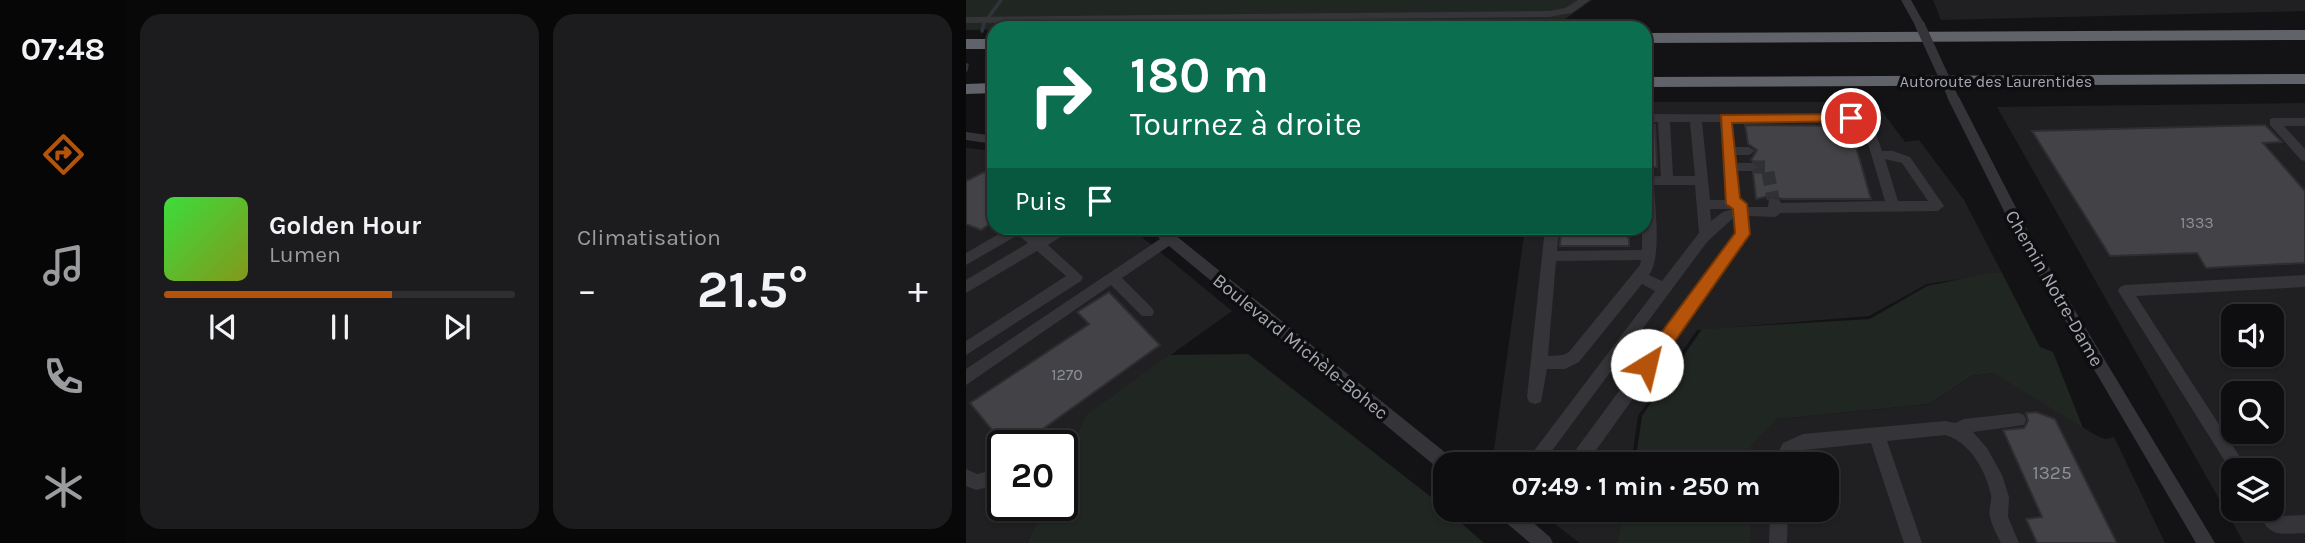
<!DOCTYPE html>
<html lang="fr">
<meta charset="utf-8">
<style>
:root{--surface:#0e0e10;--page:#1c1c1e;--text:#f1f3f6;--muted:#9b9c9f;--line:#2e2e30;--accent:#b45309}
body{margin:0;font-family:Karla,sans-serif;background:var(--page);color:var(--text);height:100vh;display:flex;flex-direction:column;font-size:26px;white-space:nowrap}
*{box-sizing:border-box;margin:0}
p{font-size:23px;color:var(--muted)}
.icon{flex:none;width:38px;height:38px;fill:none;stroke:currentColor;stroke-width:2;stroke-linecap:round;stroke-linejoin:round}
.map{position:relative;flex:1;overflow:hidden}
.details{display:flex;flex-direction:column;gap:14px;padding:14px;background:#080809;width:840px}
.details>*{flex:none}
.top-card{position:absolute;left:21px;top:21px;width:665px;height:214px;border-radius:21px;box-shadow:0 2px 5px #0004,0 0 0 2px var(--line);background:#0b6e4f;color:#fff;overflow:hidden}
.fabs{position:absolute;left:1255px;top:304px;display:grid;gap:14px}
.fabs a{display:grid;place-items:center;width:63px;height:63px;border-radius:14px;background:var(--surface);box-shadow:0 2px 5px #0004,0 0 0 2px var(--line);font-size:35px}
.speed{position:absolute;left:21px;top:430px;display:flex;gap:14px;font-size:35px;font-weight:700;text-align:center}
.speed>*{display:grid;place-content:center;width:91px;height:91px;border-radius:50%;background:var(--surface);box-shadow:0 2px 5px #0004,0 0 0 2px var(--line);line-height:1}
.speed .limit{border:4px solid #111;border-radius:10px;background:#fff;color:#111}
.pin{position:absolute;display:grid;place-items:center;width:60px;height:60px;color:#fff;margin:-30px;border:4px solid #fff;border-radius:50%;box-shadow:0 2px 7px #0007}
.me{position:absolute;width:77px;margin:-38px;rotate:36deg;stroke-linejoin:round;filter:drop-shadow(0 0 5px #0008)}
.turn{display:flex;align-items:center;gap:24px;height:147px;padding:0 28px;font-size:32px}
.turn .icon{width:91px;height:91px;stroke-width:2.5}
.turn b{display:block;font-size:49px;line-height:60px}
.then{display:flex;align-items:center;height:66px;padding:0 28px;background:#0003;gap:14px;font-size:26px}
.big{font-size:52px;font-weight:700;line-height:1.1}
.details .tile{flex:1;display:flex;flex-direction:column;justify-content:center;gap:10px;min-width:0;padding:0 24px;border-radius:21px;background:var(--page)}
.song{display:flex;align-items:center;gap:21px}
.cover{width:84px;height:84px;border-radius:10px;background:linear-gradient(135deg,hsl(120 70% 55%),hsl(70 70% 35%))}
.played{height:7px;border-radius:4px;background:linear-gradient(90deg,var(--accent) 65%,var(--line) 65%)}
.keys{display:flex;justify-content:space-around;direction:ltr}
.heat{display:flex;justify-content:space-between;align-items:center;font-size:38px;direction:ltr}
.details .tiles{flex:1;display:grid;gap:14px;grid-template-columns:repeat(2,1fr)}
.trip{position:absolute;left:467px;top:452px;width:406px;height:70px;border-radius:21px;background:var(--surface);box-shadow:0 2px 5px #0004,0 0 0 2px var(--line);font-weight:700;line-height:70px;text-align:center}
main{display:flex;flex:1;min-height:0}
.tab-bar{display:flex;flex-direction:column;width:126px;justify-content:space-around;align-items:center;background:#060606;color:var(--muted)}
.tab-bar .icon{width:49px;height:49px}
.tab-bar .selected{color:var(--accent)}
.tab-bar b{font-size:32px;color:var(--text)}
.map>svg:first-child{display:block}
</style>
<main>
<nav class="tab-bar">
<b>07:48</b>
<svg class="icon selected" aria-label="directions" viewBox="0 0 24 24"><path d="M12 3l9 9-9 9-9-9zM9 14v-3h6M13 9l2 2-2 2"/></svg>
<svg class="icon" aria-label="music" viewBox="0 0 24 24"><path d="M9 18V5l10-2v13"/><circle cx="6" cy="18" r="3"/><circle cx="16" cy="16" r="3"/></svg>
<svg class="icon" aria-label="phone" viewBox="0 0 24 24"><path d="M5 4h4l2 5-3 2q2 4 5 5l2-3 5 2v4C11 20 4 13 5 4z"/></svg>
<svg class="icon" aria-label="climate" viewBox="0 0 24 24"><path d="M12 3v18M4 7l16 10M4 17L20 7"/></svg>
</nav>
<section class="details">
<div class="tiles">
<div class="tile">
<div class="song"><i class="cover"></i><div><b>Golden Hour</b><p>Lumen</p></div></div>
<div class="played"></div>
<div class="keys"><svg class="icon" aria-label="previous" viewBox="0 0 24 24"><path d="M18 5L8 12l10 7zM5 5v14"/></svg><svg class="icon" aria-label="pause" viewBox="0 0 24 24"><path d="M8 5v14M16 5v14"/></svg><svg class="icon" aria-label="next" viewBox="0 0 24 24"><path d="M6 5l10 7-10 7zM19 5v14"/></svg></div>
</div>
<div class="tile"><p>Climatisation</p>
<div class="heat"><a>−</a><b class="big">21.5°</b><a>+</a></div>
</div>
</div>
</section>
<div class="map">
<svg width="1339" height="543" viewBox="0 0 1339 543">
<rect width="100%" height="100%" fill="#131315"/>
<g fill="#201f22" fill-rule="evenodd">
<polygon points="967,0 1339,0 1339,11 975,20"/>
<polygon points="679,102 909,102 939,142 953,140 998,200 1036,273 961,284 903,316 731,330 672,416 665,464 526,464 559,228 679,228"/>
<path d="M 1339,103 L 1339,543 L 1278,543 L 1031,107 ZM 1267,317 L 1306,317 L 1306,355 L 1267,355 ZM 1267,394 L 1306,394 L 1306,432 L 1267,432 ZM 1267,471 L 1306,471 L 1306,509 L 1267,509 Z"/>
<polygon points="0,148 28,151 28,228 165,228 266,311 121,415 96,467 96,446 37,446 37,506 78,506 61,543 0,543"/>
<polygon points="1028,373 1131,436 1139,439 1148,437 1199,543 784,543 784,509 861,509 861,464 785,464 785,445 811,419 963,404 1006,376"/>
<polygon points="569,509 657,509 651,543 614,543"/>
</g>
<g fill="#202621">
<polygon points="0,0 626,0 595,22 0,30"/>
<polygon points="1024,273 1036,273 1074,347 1087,352 1117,428 1027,373 1006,376 963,404 811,419 785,445 785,464 669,464 676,416 736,329 904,319 961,286"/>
<polygon points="282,354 469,500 518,543 61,543 78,506 96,506 96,467 120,415 203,355"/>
<polygon points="657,509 784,509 784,543 651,543"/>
</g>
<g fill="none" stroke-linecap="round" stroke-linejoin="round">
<g stroke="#2e343c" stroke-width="3.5">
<polyline points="22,18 35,0"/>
<polyline points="16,31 18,23"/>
<polyline points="0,70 1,65"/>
</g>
</g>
<g fill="#434347" stroke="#2e2d30" stroke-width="2">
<polygon points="679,125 689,125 691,167 679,167"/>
<polygon points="779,125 884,126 905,199 816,199 803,196 790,199 787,173 794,166 785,160 791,150 782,144"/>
<polygon points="1299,125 1316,142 1297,143 1339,191 1339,263 1240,268 1231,253 1144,256 1066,131"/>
<polygon points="18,172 28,177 28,221 15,230 0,224 0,181"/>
<polygon points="595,228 655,228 654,232 663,238 663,246 594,246"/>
<polygon points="143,292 194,345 53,446 39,446 4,403 123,324 111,312"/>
<polygon points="1070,412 1089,419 1151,543 1071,543 1060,519 1076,517 1037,430 1058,428 1062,421 1060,413"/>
</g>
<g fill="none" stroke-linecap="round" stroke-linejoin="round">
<polyline stroke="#303135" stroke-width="13" stroke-dasharray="13 7" stroke-linecap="butt" points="786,167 801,167 807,199"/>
<g fill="#353539" fill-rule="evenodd">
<polygon points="612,0 624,0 606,13 583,17 0,23 0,17 583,11 599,8"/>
<polygon points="935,0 945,0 959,25 958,27 950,27"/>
<polygon points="987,93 993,97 1066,239 1249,543 1230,543 1055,245 981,97"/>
<path d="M 679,114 L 889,115 L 907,125 L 916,151 L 927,151 L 944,157 L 978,206 L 972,211 L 815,213 L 809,217 L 782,216 L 784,234 L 782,238 L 623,460 L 617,462 L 611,460 L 609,454 L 611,448 L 770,233 L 769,218 L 766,219 L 741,242 L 576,464 L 558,464 L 689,291 L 676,284 L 613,362 L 599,369 L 581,369 L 575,402 L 569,404 L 563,402 L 561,397 L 579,228 L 593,228 L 591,251 L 676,250 L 676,234 L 663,235 L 656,230 L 658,228 L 679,228 L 679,177 L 695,176 L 692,122 L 679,122 ZM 704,122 L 724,122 L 729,176 L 707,176 ZM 736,122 L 754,122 L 760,200 L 744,200 ZM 765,122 L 883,122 L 898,130 L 919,201 L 815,203 L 813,199 L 803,199 L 802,207 L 781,207 L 779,201 L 773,200 L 770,171 L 786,171 L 792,167 L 786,163 L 769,163 L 769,155 L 783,155 L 789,151 L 783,147 L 768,147 ZM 919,159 L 936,163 L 962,201 L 932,201 ZM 688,185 L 729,185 L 733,233 L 696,281 L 683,275 C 696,257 689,208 688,185 ZM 744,209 L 767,209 L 757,212 L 745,221 ZM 675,260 L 674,265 L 603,352 L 597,355 L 582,356 L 590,261 Z"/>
<polygon points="1308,118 1339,118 1339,126 1318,126 1339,149 1339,161 1335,160 1304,125 1304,119"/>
<polygon points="0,132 28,136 28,144 0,140"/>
<polygon points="43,228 61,228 73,237 89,228 105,228 104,231 82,245 117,277 115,281 0,355 0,341 100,276 71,251 0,293 0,280 62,243 52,235 0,265 0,253"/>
<polygon points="184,228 198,228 209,235 486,458 488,464 480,464 480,472 474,470 203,246 156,278 186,308 188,312 186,316 176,316 145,285 0,385 0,369 194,239"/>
<polygon points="1339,275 1339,287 1170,296 1283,471 1267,471 1267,474 1152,291 1154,287 1159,285"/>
<path d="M 1052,413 L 1058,415 L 1060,420 L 1058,425 L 1007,432 L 1021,448 L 1036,475 L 1043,497 L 1042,517 L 1053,543 L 1035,543 C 1031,535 1026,526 1024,517 C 1022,509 1026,503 1025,495 C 1020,471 1004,442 979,435 L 921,441 L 956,543 L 938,543 L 905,443 L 838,450 L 829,453 L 823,464 L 806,464 L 817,443 L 837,434 L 979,421 L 989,423 L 998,419 Z"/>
<polygon points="37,468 37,484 10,490 0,486 0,469 11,474"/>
<path d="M 1306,503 L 1315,516 L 1339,515 L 1339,533 C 1311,534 1303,538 1291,509 L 1306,509 Z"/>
<polygon points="528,509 551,509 584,537 587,543 564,543 531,515"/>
<polygon points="804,509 822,509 821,543 803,543"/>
</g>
<g fill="#61636a" fill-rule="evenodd">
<polygon points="1339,30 1339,40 679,43 679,33"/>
<rect x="0" y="39" width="28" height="10"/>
<polygon points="1339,74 1339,84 679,87 679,77"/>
<polygon points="28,83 28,93 0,94 0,84"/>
</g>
<polyline stroke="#353539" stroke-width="10" points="954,25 987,97"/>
</g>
<polygon fill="#b45309" stroke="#753606" stroke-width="2" points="885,114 892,118 890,121 766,123 774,198 781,204 784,234 688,371 675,371 673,365 675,360 769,233 767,209 760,204 755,115"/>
<g text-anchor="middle" stroke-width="7" stroke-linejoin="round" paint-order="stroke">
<g font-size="16" fill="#a6a9b3" stroke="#0e0e10">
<text x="1030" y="87">Autoroute des Laurentides</text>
</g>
<g font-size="16" fill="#8d9098">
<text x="1231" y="228">1333</text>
<text x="101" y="380">1270</text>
</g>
<g font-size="19" fill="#a6a9b3" stroke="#0e0e10">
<text transform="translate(1089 288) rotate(60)" y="7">Chemin Notre-Dame</text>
<text transform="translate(335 346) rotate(39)" y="7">Boulevard Michèle-Bohec</text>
</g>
<g font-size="19" fill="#8d9098">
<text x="1086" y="479">1325</text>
</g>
</g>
</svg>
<div class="fabs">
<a><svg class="icon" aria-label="sound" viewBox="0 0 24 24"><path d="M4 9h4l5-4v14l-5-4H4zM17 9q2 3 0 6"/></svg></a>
<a><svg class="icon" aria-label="search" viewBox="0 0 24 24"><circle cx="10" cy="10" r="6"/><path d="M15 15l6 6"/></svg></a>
<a><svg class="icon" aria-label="layers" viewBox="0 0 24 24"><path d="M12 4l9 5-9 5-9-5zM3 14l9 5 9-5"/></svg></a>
</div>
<div class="speed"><div class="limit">20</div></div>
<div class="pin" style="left:885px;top:118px;background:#d93025"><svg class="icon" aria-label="arrive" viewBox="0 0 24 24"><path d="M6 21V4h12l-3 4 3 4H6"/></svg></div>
<svg class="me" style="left:681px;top:365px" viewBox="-20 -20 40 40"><circle r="19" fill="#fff"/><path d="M0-13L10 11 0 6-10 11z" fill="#b45309"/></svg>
<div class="trip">07:49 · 1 min · 250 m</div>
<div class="top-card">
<div class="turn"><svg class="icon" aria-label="right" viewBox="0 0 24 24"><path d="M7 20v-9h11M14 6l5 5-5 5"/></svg><div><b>180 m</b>Tournez à droite</div></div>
<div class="then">Puis<svg class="icon" aria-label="arrive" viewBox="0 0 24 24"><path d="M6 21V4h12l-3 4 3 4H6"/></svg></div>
</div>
</div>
</main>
